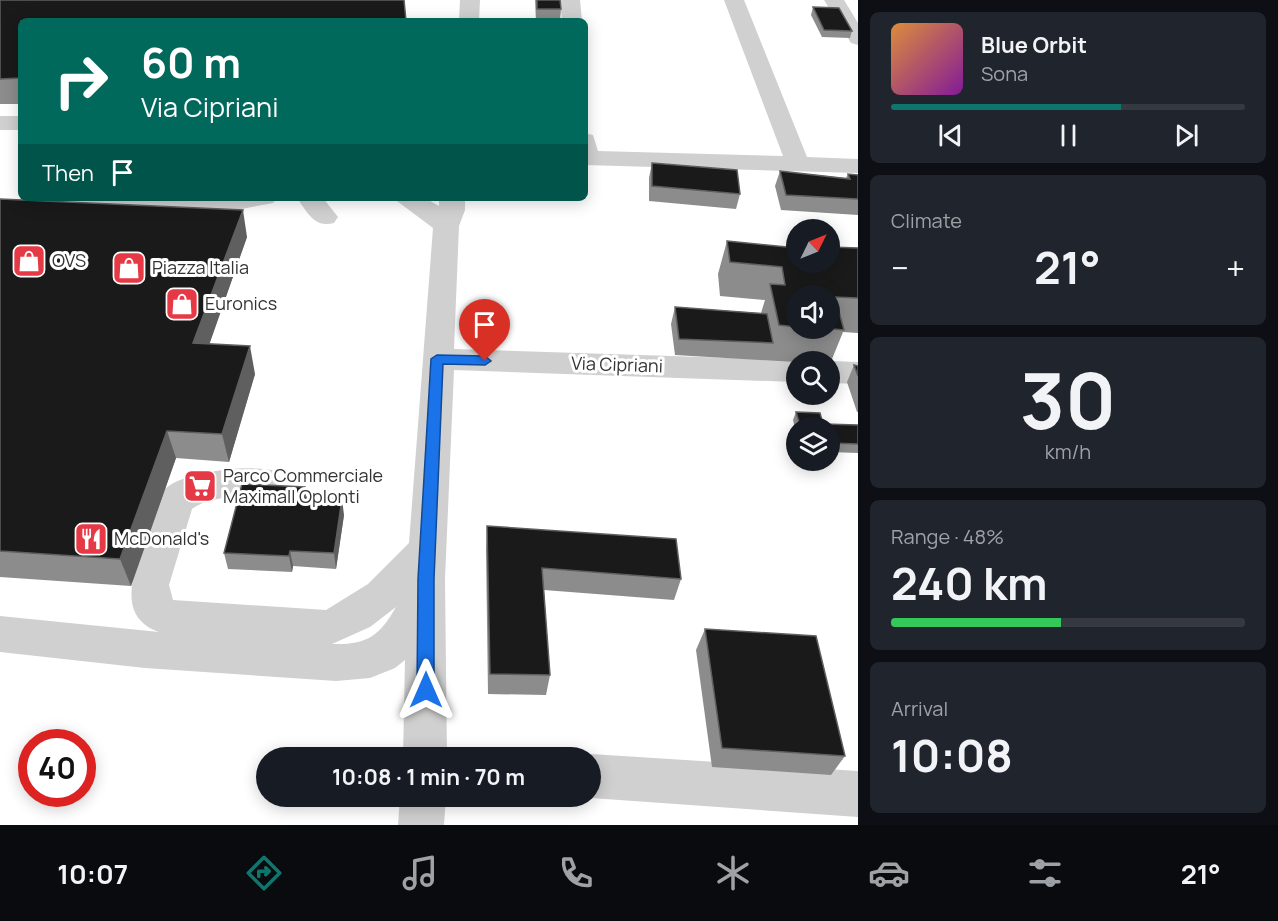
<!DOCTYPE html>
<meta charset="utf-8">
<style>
:root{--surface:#171b24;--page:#20242c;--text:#f1f3f6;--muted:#9ea1a6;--line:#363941;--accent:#0f766e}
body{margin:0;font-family:Manrope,sans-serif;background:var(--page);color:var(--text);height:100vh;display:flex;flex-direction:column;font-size:22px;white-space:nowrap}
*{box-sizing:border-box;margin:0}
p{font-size:20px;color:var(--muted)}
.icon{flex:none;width:33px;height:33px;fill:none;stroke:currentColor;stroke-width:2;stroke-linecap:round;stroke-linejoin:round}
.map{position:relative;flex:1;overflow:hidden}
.details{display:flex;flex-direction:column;gap:12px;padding:12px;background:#0d0f14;width:420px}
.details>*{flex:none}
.banner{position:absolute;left:18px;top:18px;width:570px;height:183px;border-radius:9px;box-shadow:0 3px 15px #0003;background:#00695c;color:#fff;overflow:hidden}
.needle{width:39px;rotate:47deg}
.tools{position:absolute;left:786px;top:219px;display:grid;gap:12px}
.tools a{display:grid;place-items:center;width:54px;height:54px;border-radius:50%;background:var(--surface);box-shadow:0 3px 15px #0003;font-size:30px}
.speed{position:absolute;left:18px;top:729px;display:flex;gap:12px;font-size:30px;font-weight:700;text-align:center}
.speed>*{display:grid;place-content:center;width:78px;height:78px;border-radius:50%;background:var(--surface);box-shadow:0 3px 15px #0003;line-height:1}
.speed .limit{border:9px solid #d22;background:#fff;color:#111}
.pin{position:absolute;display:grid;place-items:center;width:51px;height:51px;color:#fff;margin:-62px -26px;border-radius:50% 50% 50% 0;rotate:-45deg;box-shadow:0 0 6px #0007}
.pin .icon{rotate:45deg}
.me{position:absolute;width:66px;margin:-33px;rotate:0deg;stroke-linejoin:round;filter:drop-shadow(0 0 4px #0008)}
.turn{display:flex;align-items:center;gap:21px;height:126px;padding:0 24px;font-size:27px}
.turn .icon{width:78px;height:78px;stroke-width:2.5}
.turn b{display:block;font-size:42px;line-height:51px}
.then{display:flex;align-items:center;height:57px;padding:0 24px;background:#0003;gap:12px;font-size:22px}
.big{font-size:45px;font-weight:700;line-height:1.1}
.details .tile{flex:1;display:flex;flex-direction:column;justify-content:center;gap:9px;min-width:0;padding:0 21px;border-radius:9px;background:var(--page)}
.details .dial{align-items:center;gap:0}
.dial b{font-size:78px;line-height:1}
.song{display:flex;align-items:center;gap:18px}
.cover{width:72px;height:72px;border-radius:9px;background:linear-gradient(135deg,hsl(30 70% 55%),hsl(290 70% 35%))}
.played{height:6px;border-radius:3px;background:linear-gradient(90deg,var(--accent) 65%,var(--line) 65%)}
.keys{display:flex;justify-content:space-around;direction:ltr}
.heat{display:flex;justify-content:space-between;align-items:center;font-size:33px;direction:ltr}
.charge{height:9px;border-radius:4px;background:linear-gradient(90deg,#34c759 48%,var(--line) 0)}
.trip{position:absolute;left:256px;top:747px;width:345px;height:60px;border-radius:30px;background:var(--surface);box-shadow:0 3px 15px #0003;font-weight:700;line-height:60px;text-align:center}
.menu{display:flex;height:96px;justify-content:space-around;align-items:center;background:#090b0e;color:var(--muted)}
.menu .icon{width:42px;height:42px}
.menu .selected{color:var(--accent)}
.menu b{font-size:27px;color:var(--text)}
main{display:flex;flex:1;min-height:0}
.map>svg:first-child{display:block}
</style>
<main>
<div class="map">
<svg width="858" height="825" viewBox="0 0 858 825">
<rect width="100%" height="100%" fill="#fff"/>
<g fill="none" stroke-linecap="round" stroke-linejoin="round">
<g fill="#d0d0d0" fill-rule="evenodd">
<polygon points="460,0 480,0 479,21 459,21"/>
<polygon points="560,0 580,0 582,21 562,21"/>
<polygon points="724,0 744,0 807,157 858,159 858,173 585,165 585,133 593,135 598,151 783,156"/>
<polygon points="824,0 844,0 858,23 858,45 851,43"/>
<rect x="0" y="116" width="21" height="14"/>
<polygon points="124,198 277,198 273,203 236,210 0,218 0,202"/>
<path d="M 297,198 L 323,198 L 338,217 L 334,223 C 314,228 308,213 297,198 Z"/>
<path d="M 393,198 L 425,198 L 439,206 L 439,198 L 465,198 L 465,210 L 459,226 L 454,349 L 796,360 L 801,362 L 796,362 L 796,382 L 454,370 L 445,579 L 447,758 L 403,758 L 405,660 L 395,668 L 370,678 L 336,681 L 145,668 L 0,652 L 0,616 L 159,632 C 113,616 136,567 147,534 C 151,521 154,502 163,491 C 180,471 253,464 276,471 L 282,481 L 276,491 C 250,499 214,493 192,509 L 169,585 L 173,600 L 326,610 L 368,584 L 409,543 L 433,228 ZM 396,607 C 379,637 366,645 332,644 L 370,627 Z"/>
<polygon points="830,361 858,362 858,384 830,383"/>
<polygon points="591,754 858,771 858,817 591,798 586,796 591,796 591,758 581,758"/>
<polygon points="400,796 446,796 444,825 398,825"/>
</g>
</g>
<g fill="#8c8c8c" fill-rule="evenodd">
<polygon points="0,0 21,21 21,104 0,104"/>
<polygon points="535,0 560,0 561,9 560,21 536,21"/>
<polygon points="813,7 852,31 850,38 822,37 811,15"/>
<polygon points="652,163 740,194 736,209 649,201 649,178"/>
<polygon points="780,171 846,178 848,174 858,175 858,215 781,210 775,186"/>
<polygon points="0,199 247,237 209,344 255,374 229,462 176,458 131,586 0,577"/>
<path d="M 727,241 L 796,262 L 858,248 L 858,333 L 843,332 L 830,364 L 830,362 L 796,362 L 675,355 L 671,324 L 675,307 L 761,313 L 765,300 L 720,296 L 718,274 ZM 796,296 L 830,328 L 796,328 Z"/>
<polygon points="854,365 858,366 858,412 857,412 847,382"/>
<polygon points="796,412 823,424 858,425 858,453 830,452 830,428 796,428 796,432 793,420"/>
<polygon points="305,487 306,497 344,515 336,569 293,566 292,572 228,569 224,553"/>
<polygon points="487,526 681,579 674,600 544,590 550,675 546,695 488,694 486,549"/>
<polygon points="705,629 845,756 831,775 712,767 696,650"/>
</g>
<g fill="#5f5f5f">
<polygon points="243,210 247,237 200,371 193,343"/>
<polygon points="250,346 255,374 229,462 222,434"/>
<polygon points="167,431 176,458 131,586 120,559"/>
<polygon points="305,487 307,503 303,497"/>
<polygon points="342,499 344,515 336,569 334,553"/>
<polygon points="290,551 293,566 292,572 289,556"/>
</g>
<g fill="#1a1a1a" stroke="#5f5f5f" stroke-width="1.5">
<polygon points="0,0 404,0 406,21 21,21 21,78 0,79"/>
<polygon points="537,0 560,0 561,9 537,9"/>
<polygon points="813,7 839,8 852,31 824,30"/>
<polygon points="652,163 737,170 740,194 652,186"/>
<polygon points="780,171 850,179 848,174 858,175 858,199 786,195"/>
<polygon points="0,199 243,210 193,343 250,346 222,434 167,431 120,559 0,551"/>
<polygon points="727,241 796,248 796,262 830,262 830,247 858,248 858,298 835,297 844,330 823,328 830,328 830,296 796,296 796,327 779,325 770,284 785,285 782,267 730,262"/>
<polygon points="675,307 767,314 773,343 679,339"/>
<polygon points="854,365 858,366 858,376"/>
<polygon points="796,412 820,413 823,424 858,425 858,444 830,443 830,428 801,428"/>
<polygon points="242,484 305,487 303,497 342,499 334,553 290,551 289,556 224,553"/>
<polygon points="487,526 676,539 681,579 542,568 550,675 490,674"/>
<polygon points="705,629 816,636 845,756 722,748"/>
</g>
<polygon fill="#1a73e8" stroke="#114b97" stroke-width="1.5" points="437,355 485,356 491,361 485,365 443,364 434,579 434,690 432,696 426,699 419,696 417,690 418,579 431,359"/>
<defs>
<g id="shop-square" transform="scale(1.725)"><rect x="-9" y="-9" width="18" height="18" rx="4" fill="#e63946" stroke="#fff"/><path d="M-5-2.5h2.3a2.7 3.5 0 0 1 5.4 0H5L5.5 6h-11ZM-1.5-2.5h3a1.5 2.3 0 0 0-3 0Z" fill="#fff"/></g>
<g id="supermarket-square" transform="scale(1.725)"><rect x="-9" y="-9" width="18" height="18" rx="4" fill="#e63946" stroke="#fff"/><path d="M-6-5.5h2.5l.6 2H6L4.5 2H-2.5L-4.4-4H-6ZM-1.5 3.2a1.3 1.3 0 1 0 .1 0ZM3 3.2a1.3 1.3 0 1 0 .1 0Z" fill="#fff"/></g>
<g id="restaurant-square" transform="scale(1.725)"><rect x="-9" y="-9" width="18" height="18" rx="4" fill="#e63946" stroke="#fff"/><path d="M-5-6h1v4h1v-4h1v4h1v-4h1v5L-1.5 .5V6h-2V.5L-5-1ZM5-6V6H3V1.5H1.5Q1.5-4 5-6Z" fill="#fff"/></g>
</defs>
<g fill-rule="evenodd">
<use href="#shop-square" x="29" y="261"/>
<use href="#shop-square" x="129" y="268"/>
<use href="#shop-square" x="182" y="304"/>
<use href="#supermarket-square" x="200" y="486"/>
<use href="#restaurant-square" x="91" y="539"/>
</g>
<g text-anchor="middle" stroke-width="6" stroke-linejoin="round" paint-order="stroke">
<g font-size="18" fill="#333" stroke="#fff" text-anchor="start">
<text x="52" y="267">OVS</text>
<text x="152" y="274">Piazza Italia</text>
<text x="205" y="310">Euronics</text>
<text x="223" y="482">Parco Commerciale<tspan x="223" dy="21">Maximall Oplonti</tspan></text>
<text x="114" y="545">McDonald's</text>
</g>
<g font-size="18" fill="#333" stroke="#fff">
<text transform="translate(617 365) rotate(2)" y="6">Via Cipriani</text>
</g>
</g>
</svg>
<div class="tools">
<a><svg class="needle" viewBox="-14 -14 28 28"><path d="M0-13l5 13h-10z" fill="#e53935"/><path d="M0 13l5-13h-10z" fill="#9ea1a6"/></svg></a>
<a><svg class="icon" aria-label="sound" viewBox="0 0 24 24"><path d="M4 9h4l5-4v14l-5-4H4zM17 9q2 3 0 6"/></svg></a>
<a><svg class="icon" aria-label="search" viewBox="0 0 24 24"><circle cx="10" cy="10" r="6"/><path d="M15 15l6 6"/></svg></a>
<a><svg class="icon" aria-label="layers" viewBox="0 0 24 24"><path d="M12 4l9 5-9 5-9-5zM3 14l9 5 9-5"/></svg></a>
</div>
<div class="speed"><div class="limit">40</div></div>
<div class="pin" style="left:485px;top:361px;background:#d93025"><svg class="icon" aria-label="arrive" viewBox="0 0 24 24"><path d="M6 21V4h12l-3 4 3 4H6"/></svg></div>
<svg class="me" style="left:426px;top:690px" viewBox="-20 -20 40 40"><path d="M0-17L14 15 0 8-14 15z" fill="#1a73e8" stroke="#fff" stroke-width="4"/></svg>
<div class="trip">10:08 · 1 min · 70 m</div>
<div class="banner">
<div class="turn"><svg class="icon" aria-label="right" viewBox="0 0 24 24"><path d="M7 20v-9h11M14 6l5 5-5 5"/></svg><div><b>60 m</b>Via Cipriani</div></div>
<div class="then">Then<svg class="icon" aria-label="arrive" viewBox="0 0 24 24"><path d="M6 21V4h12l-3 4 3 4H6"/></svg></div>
</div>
</div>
<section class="details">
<div class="tile">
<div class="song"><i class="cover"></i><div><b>Blue Orbit</b><p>Sona</p></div></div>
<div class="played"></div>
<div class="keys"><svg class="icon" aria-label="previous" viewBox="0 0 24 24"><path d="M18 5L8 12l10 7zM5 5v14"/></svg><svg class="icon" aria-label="pause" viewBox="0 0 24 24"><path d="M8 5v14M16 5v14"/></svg><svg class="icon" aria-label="next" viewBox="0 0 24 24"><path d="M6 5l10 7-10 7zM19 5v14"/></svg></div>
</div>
<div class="tile"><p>Climate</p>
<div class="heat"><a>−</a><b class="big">21°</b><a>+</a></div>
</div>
<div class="tile dial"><b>30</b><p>km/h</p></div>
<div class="tile"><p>Range · 48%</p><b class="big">240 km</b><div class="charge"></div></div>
<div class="tile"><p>Arrival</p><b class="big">10:08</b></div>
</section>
</main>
<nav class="menu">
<b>10:07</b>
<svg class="icon selected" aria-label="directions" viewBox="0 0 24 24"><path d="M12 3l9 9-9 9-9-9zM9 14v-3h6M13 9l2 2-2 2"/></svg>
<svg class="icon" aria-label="music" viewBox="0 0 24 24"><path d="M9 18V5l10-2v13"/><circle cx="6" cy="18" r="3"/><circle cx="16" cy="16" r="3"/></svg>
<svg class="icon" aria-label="phone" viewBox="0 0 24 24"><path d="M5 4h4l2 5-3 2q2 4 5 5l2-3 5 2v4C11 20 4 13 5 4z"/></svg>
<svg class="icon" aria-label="climate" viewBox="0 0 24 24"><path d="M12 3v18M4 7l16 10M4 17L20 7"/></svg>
<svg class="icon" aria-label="car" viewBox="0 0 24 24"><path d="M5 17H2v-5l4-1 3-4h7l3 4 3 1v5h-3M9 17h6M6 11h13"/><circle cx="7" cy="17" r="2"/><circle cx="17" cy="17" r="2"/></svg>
<svg class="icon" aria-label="filters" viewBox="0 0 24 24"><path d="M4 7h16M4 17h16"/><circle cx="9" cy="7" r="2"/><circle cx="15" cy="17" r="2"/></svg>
<b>21°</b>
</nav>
